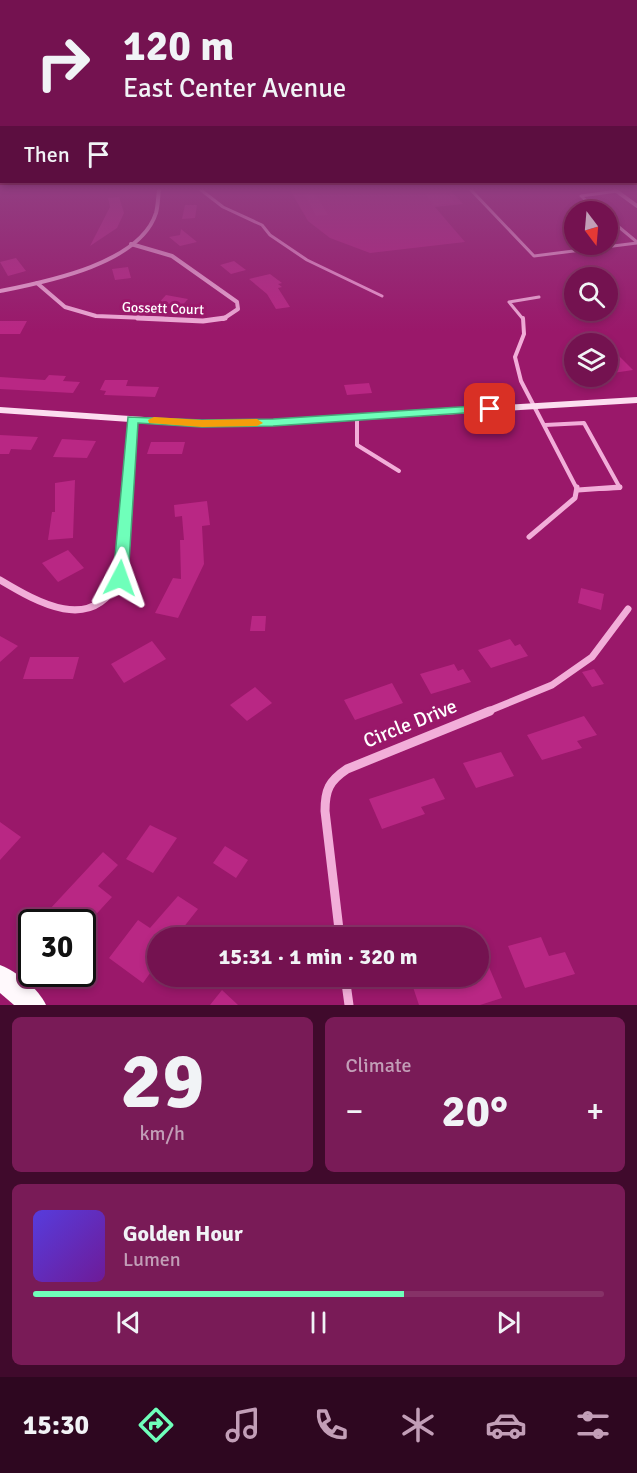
<!DOCTYPE html>
<meta charset="utf-8">
<style>
:root{--surface:#741250;--page:#791b57;--text:#f1f3f6;--muted:#c29eb7;--line:#863267;--accent:#6fffba}
body{margin:0;font-family:Signika,sans-serif;background:var(--page);color:var(--text);height:100vh;display:flex;flex-direction:column;font-size:22px;white-space:nowrap}
*{box-sizing:border-box;margin:0}
p{font-size:20px;color:var(--muted)}
.icon{flex:none;width:33px;height:33px;fill:none;stroke:currentColor;stroke-width:2;stroke-linecap:round;stroke-linejoin:round}
.map{position:relative;height:1005px;overflow:hidden}
.sheet{display:flex;flex-direction:column;gap:12px;padding:12px;background:#400a2c;flex:1}
.sheet>*{flex:none}
.hud{position:absolute;left:0px;top:0px;width:638px;height:183px;box-shadow:0 3px 9px #0003,0 0 0 2px var(--line);background:#741250;color:var(--text);overflow:hidden}
.needle{width:39px;rotate:164deg}
.fabs{position:absolute;left:564px;top:201px;display:grid;gap:12px}
.fabs a{display:grid;place-items:center;width:54px;height:54px;border-radius:50%;background:var(--surface);box-shadow:0 3px 9px #0003,0 0 0 2px var(--line);font-size:30px}
.speed{position:absolute;left:18px;top:909px;display:flex;gap:12px;font-size:30px;font-weight:700;text-align:center}
.speed>*{display:grid;place-content:center;width:78px;height:78px;border-radius:50%;background:var(--surface);box-shadow:0 3px 9px #0003,0 0 0 2px var(--line);line-height:1}
.speed .limit{border:3px solid #111;border-radius:9px;background:#fff;color:#111}
.pin{position:absolute;display:grid;place-items:center;width:51px;height:51px;color:#fff;margin:-26px;border-radius:12px;box-shadow:0 3px 9px #0006}
.me{position:absolute;width:66px;margin:-33px;rotate:4deg;stroke-linejoin:round;filter:drop-shadow(0 0 4px #0008)}
.turn{display:flex;align-items:center;gap:21px;height:126px;padding:0 24px;font-size:27px}
.turn .icon{width:78px;height:78px;stroke-width:2.5}
.turn b{display:block;font-size:42px;line-height:51px}
.then{display:flex;align-items:center;height:57px;padding:0 24px;background:#0003;gap:12px;font-size:22px}
.big{font-size:45px;font-weight:700;line-height:1.1}
.sheet .widget{flex:1;display:flex;flex-direction:column;justify-content:center;gap:9px;min-width:0;padding:0 21px;border-radius:9px;background:var(--page)}
.sheet .dial{align-items:center;gap:0}
.dial b{font-size:78px;line-height:1}
.song{display:flex;align-items:center;gap:18px}
.cover{width:72px;height:72px;border-radius:9px;background:linear-gradient(135deg,hsl(250 70% 55%),hsl(280 70% 35%))}
.played{height:6px;border-radius:3px;background:linear-gradient(90deg,var(--accent) 65%,var(--line) 65%)}
.keys{display:flex;justify-content:space-around;direction:ltr}
.heat{display:flex;justify-content:space-between;align-items:center;font-size:33px;direction:ltr}
.sheet .tiles{flex:1;display:grid;gap:12px;grid-template-columns:1fr 1fr}
.widget:last-child{grid-column:span 2}
.trip{position:absolute;left:147px;top:927px;width:342px;height:60px;border-radius:30px;background:var(--surface);box-shadow:0 3px 9px #0003,0 0 0 2px var(--line);font-weight:700;line-height:60px;text-align:center}
.tab-bar{display:flex;height:96px;justify-content:space-around;align-items:center;background:#2e0720;color:var(--muted)}
.tab-bar .icon{width:42px;height:42px}
.tab-bar .selected{color:var(--accent)}
.tab-bar b{font-size:27px;color:var(--text)}
.map>svg:first-child{display:block}
</style>
<div class="map">
<svg width="637" height="1005" viewBox="0 0 637 1005">
<rect width="100%" height="100%" fill="#9a186a"/>
<polygon fill="#b4217f" points="290,190 450,190 463,204 435,207 465,242 370,253 330,238 308,221"/>
<g fill="none" stroke-linecap="round" stroke-linejoin="round">
<polyline stroke="#f4a1d7" stroke-width="3" points="201,190 223,207 262,225 270,235 307,260 382,296"/>
</g>
<g fill="#b92784">
<polygon points="302,190 313,190 328,215 316,216"/>
<polygon points="421,190 444,190 455,203 434,205"/>
<polygon points="119,197 124,213 117,228 90,246 110,207 108,198"/>
<polygon points="185,205 197,205 195,218 182,219"/>
<polygon points="181,229 197,242 180,246 169,237 180,235"/>
<polygon points="16,258 26,271 8,276 0,262"/>
<polygon points="234,261 246,270 231,274 220,265"/>
<polygon points="128,267 131,278 115,280 112,269"/>
<polygon points="270,274 282,283 278,284 282,287 278,288 290,307 276,309 267,294 249,279"/>
<polygon points="166,295 188,299 178,310 156,306"/>
<polygon points="0,321 27,321 20,334 0,334"/>
<polygon points="619,356 633,370 613,373 608,367 608,357"/>
<polygon points="49,375 66,376 63,381 80,382 73,393 0,389 0,377 45,380"/>
<polygon points="105,380 128,380 126,386 159,387 155,397 104,395 106,391 100,390"/>
<polygon points="369,383 372,393 347,395 344,385"/>
<polygon points="0,435 38,437 31,450 11,449 9,454 0,454"/>
<polygon points="62,439 96,441 87,458 53,457"/>
<polygon points="151,442 185,442 182,454 147,454"/>
<polygon points="75,480 73,538 48,540 52,512 55,512 55,483"/>
<polygon points="207,501 210,525 202,526 204,564 178,618 155,613 173,578 181,579 180,540 184,540 182,516 175,517 174,505"/>
<polygon points="68,550 84,568 58,582 42,563"/>
<polygon points="581,588 604,594 601,610 578,603"/>
<polygon points="252,616 266,616 265,631 250,631"/>
<polygon points="0,636 18,646 0,662"/>
<polygon points="510,639 515,646 520,644 528,656 491,668 478,650"/>
<polygon points="152,641 166,659 124,683 111,664"/>
<polygon points="30,657 79,657 73,679 23,679"/>
<polygon points="454,664 458,671 463,669 471,682 431,694 420,674"/>
<polygon points="594,669 604,684 592,687 582,672"/>
<polygon points="392,683 403,703 355,720 344,700"/>
<polygon points="255,687 272,703 247,721 230,705"/>
<polygon points="584,716 597,735 577,741 582,748 542,760 527,735"/>
<polygon points="501,752 514,776 476,788 463,763"/>
<polygon points="434,778 445,799 421,807 425,814 382,829 369,799"/>
<polygon points="0,822 21,837 0,860"/>
<polygon points="150,825 177,838 153,873 126,859"/>
<polygon points="225,846 248,860 236,878 213,863"/>
<polygon points="103,852 118,865 98,886 112,897 89,922 64,922 49,910"/>
<polygon points="178,896 198,909 175,938 158,938 158,962 143,983 109,958 138,920 150,928"/>
<polygon points="541,937 549,956 565,952 575,974 525,988 508,946"/>
<polygon points="478,941 502,998 480,1005 419,1005 413,987 432,981 431,976 478,976"/>
<polygon points="222,990 238,1005 210,1005"/>
</g>
<g fill="none" stroke-linecap="round" stroke-linejoin="round">
<g stroke="#f2aed9" stroke-width="3">
<polyline points="471,190 534,256 637,243"/>
<polyline points="599,212 581,196 617,191"/>
<polyline points="608,218 637,242"/>
<polyline points="523,319 509,302 539,297"/>
</g>
<g stroke="#f2aed9" stroke-width="4">
<polyline points="523,318 524,334 515,357 521,381 577,489"/>
<polyline points="357,417 357,445 399,471"/>
<polyline points="545,425 584,423 620,488 600,489"/>
</g>
<g stroke="#f2aed9" stroke-width="5">
<polyline points="578,490 620,487"/>
<polyline points="529,537 575,498 577,487"/>
</g>
<g stroke="#f2aed9" stroke-width="4">
<polyline points="615,190 637,206"/>
<polyline points="131,244 172,256 237,302 238,309 223,319"/>
<polyline points="37,283 65,307 96,316 170,319"/>
<path d="M 0,291 C 45,282 140,264 156,213 C 158,206 158,197 159,190"/>
</g>
<g stroke="#f2aed9" stroke-width="5">
<polyline points="138,318 203,321 225,318"/>
<polyline points="127,489 132,419"/>
</g>
<g stroke="#f2aed9" stroke-width="7">
<path d="M 0,580 C 37,602 92,635 119,579 C 125,568 126,505 127,487"/>
<polyline points="486,712 552,685 592,657 628,609"/>
</g>
<g stroke="#f2aed9" stroke-width="9">
<path d="M 340,938 L 325,811 C 325,790 329,781 347,769 L 490,711"/>
<polyline points="345,976 349,1005"/>
</g>
<polygon fill="#fcddf0" fill-rule="evenodd" points="637,397 637,403 273,425 202,427 0,413 0,407 202,421 273,419"/>
<path fill="#fff9fc" fill-rule="evenodd" d="M 0,965 C 16,971 39,989 46,1005 L 14,1005 L 0,993 Z"/>
</g>
<linearGradient id="sky" x2="0" y2="1"><stop stop-color="#550d3a"/><stop offset="0.57" stop-color="#923d81"/><stop offset="1" stop-color="#923d81" stop-opacity="0"/></linearGradient>
<rect width="637" height="331" fill="url(#sky)"/>
<polygon fill="#6fffba" stroke="#48a679" stroke-width="1.5" points="490,405 494,406 494,411 273,426 202,427 138,423 128,578 120,584 113,578 128,417 202,420 273,419"/>
<polygon fill="#f59e0b" points="154,417 202,420 257,419 263,423 257,426 202,427 149,423 148,420"/>
<g text-anchor="middle" stroke-width="6" stroke-linejoin="round" paint-order="stroke">
<g font-size="14" fill="#fff" stroke="#9a186a">
<text transform="translate(163 308) rotate(2)" y="5">Gossett Court</text>
</g>
<g font-size="20" fill="#fff" stroke="#9a186a">
<text transform="translate(410 723) rotate(-22)" y="7">Circle Drive</text>
</g>
</g>
</svg>
<div class="fabs">
<a><svg class="needle" viewBox="-14 -14 28 28"><path d="M0-13l5 13h-10z" fill="#e53935"/><path d="M0 13l5-13h-10z" fill="#c29eb7"/></svg></a>
<a><svg class="icon" aria-label="search" viewBox="0 0 24 24"><circle cx="10" cy="10" r="6"/><path d="M15 15l6 6"/></svg></a>
<a><svg class="icon" aria-label="layers" viewBox="0 0 24 24"><path d="M12 4l9 5-9 5-9-5zM3 14l9 5 9-5"/></svg></a>
</div>
<div class="speed"><div class="limit">30</div></div>
<div class="pin" style="left:490px;top:409px;background:#d93025"><svg class="icon" aria-label="arrive" viewBox="0 0 24 24"><path d="M6 21V4h12l-3 4 3 4H6"/></svg></div>
<svg class="me" style="left:120px;top:578px" viewBox="-20 -20 40 40"><path d="M0-17L14 15 0 8-14 15z" fill="#6fffba" stroke="#fff" stroke-width="4"/></svg>
<div class="trip">15:31 · 1 min · 320 m</div>
<div class="hud">
<div class="turn"><svg class="icon" aria-label="right" viewBox="0 0 24 24"><path d="M7 20v-9h11M14 6l5 5-5 5"/></svg><div><b>120 m</b>East Center Avenue</div></div>
<div class="then">Then<svg class="icon" aria-label="arrive" viewBox="0 0 24 24"><path d="M6 21V4h12l-3 4 3 4H6"/></svg></div>
</div>
</div>
<section class="sheet">
<div class="tiles">
<div class="widget dial"><b>29</b><p>km/h</p></div>
<div class="widget"><p>Climate</p>
<div class="heat"><a>−</a><b class="big">20°</b><a>+</a></div>
</div>
<div class="widget">
<div class="song"><i class="cover"></i><div><b>Golden Hour</b><p>Lumen</p></div></div>
<div class="played"></div>
<div class="keys"><svg class="icon" aria-label="previous" viewBox="0 0 24 24"><path d="M18 5L8 12l10 7zM5 5v14"/></svg><svg class="icon" aria-label="pause" viewBox="0 0 24 24"><path d="M8 5v14M16 5v14"/></svg><svg class="icon" aria-label="next" viewBox="0 0 24 24"><path d="M6 5l10 7-10 7zM19 5v14"/></svg></div>
</div>
</div>
</section>
<nav class="tab-bar">
<b>15:30</b>
<svg class="icon selected" aria-label="directions" viewBox="0 0 24 24"><path d="M12 3l9 9-9 9-9-9zM9 14v-3h6M13 9l2 2-2 2"/></svg>
<svg class="icon" aria-label="music" viewBox="0 0 24 24"><path d="M9 18V5l10-2v13"/><circle cx="6" cy="18" r="3"/><circle cx="16" cy="16" r="3"/></svg>
<svg class="icon" aria-label="phone" viewBox="0 0 24 24"><path d="M5 4h4l2 5-3 2q2 4 5 5l2-3 5 2v4C11 20 4 13 5 4z"/></svg>
<svg class="icon" aria-label="climate" viewBox="0 0 24 24"><path d="M12 3v18M4 7l16 10M4 17L20 7"/></svg>
<svg class="icon" aria-label="car" viewBox="0 0 24 24"><path d="M5 17H2v-5l4-1 3-4h7l3 4 3 1v5h-3M9 17h6M6 11h13"/><circle cx="7" cy="17" r="2"/><circle cx="17" cy="17" r="2"/></svg>
<svg class="icon" aria-label="filters" viewBox="0 0 24 24"><path d="M4 7h16M4 17h16"/><circle cx="9" cy="7" r="2"/><circle cx="15" cy="17" r="2"/></svg>
</nav>
